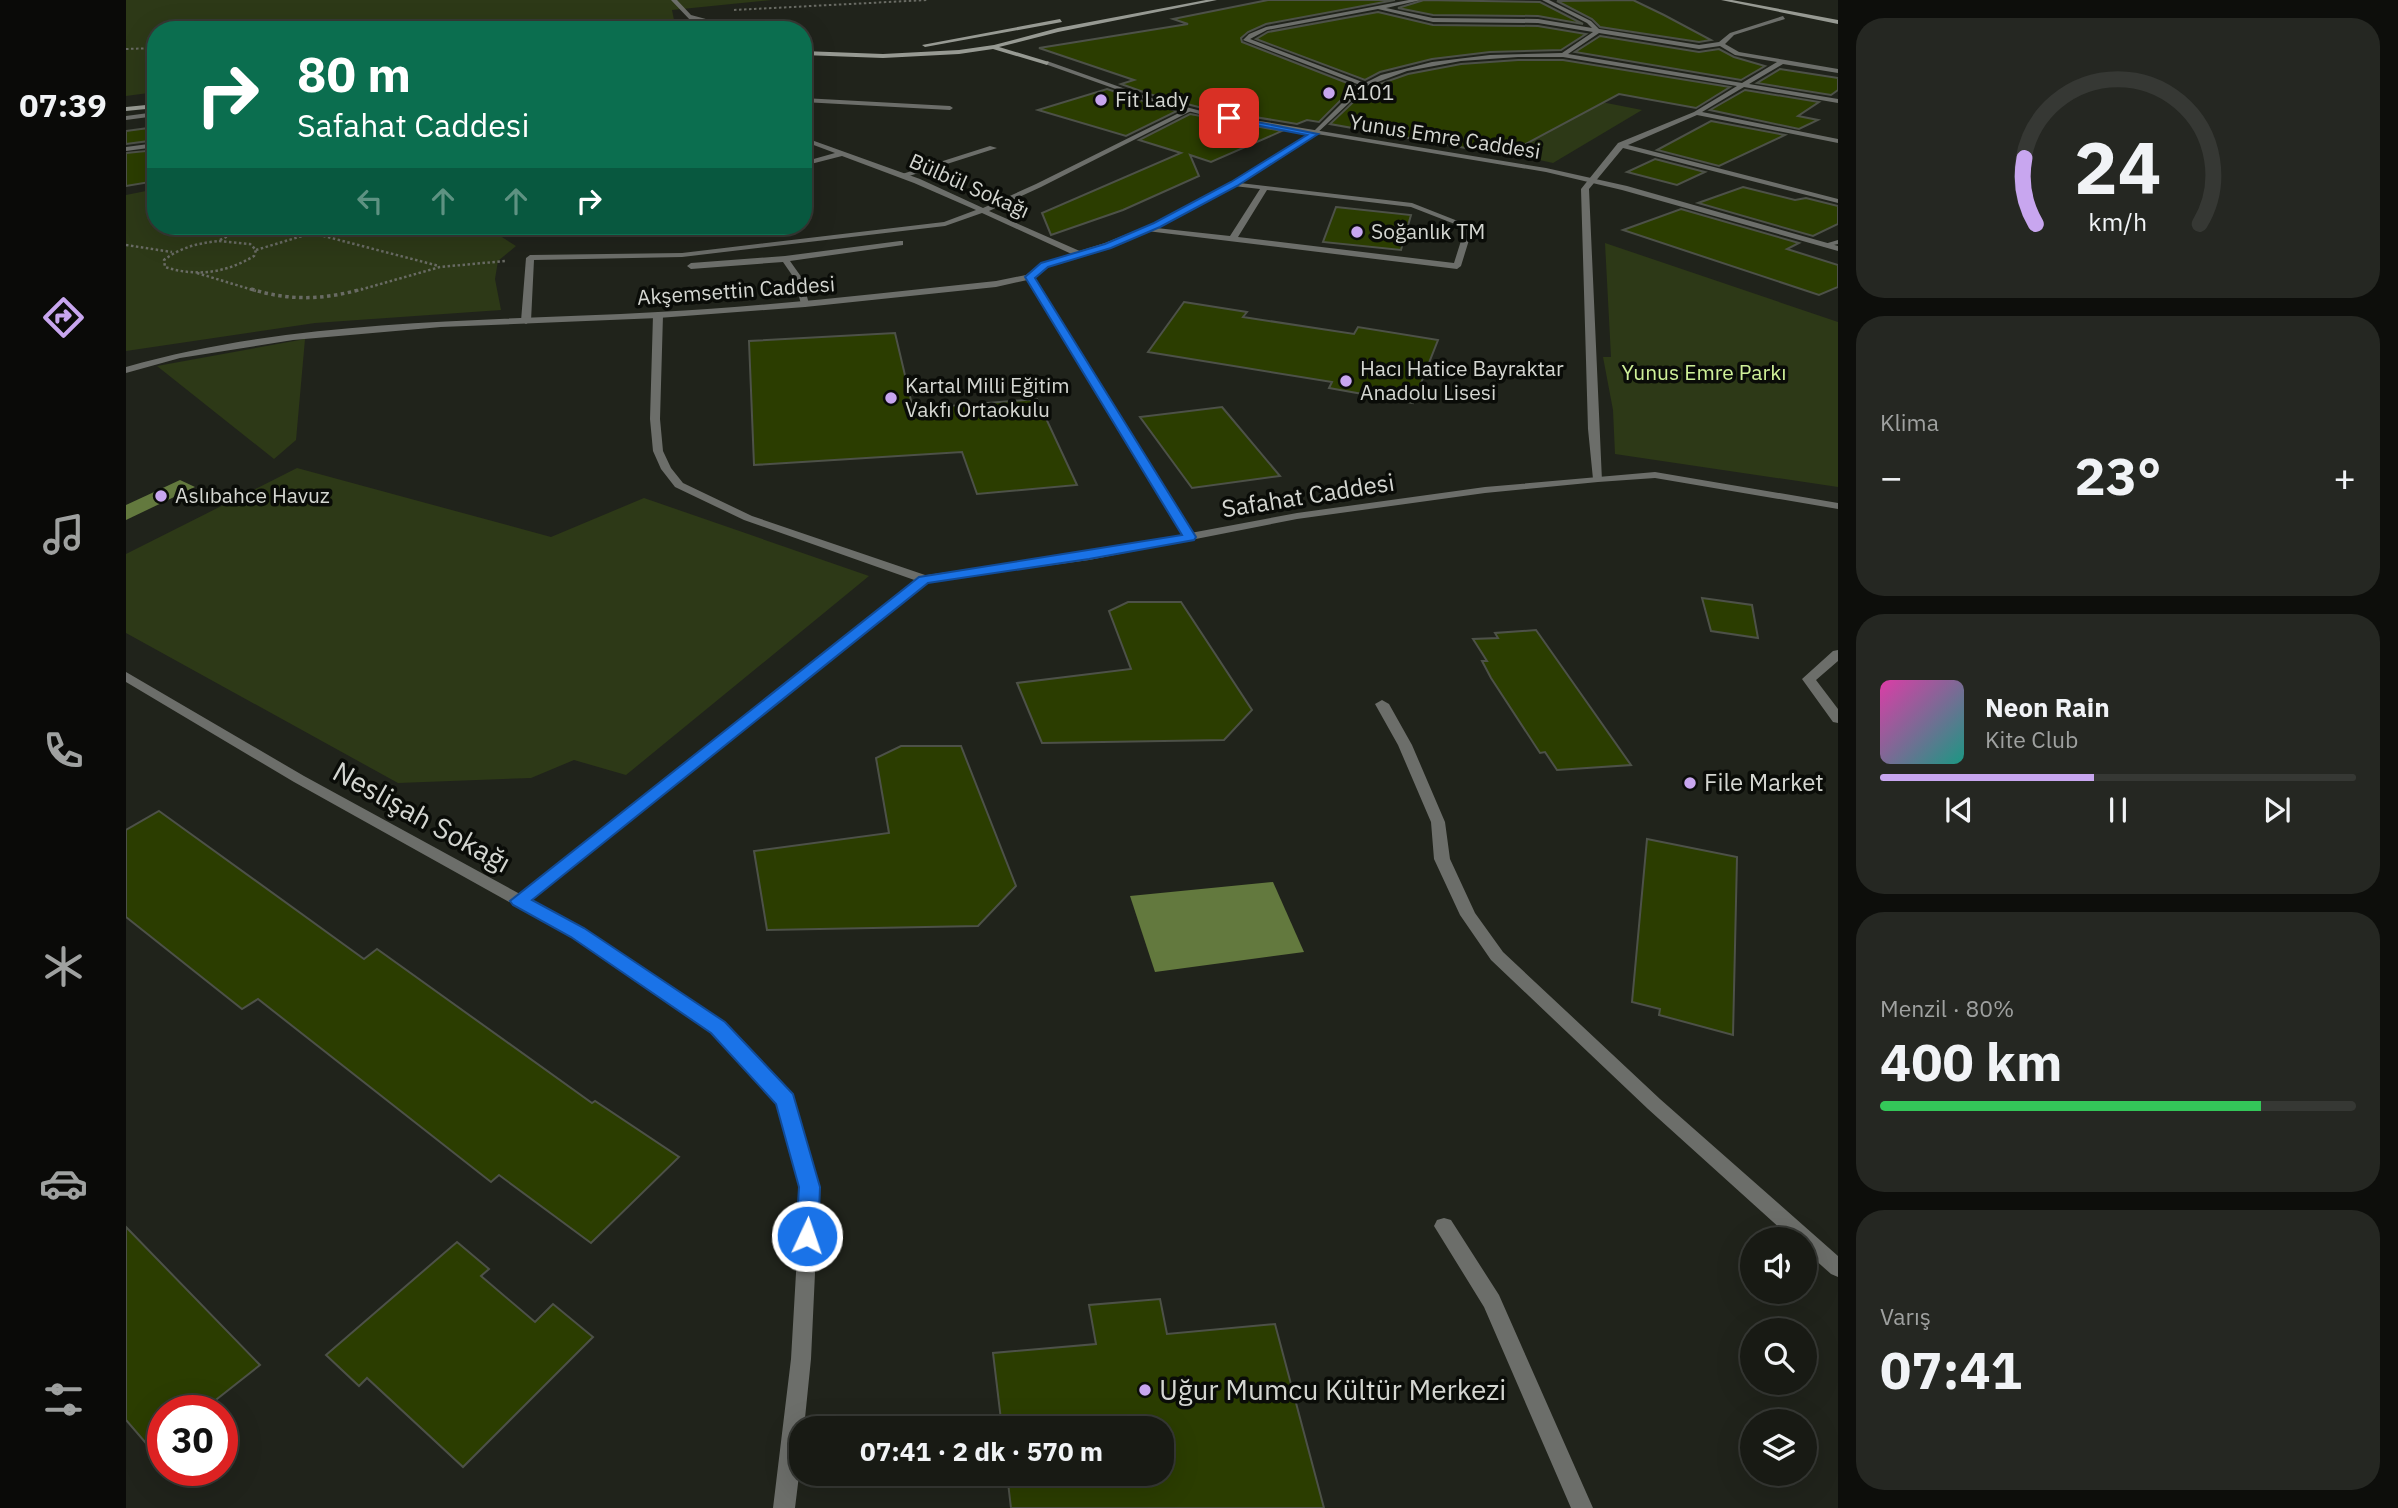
<!DOCTYPE html>
<html lang="tr">
<meta charset="utf-8">
<style>
:root{--surface:#181a14;--page:#252722;--text:#f1f3f6;--muted:#9fa1a0;--line:#363834;--accent:#c8a6ef}
body{margin:0;font-family:"IBM Plex Sans",sans-serif;background:var(--page);color:var(--text);height:100vh;display:flex;flex-direction:column;font-size:26px;white-space:nowrap}
*{box-sizing:border-box;margin:0}
p{font-size:23px;color:var(--muted)}
.icon{flex:none;width:38px;height:38px;fill:none;stroke:currentColor;stroke-width:2;stroke-linecap:round;stroke-linejoin:round}
.map{position:relative;flex:1;overflow:hidden}
.details{display:flex;flex-direction:column;gap:18px;padding:18px;background:#0d0e0b;width:560px}
.details>*{flex:none}
.guide{position:absolute;left:21px;top:21px;width:665px;height:214px;border-radius:28px;box-shadow:0 7px 28px #0002,0 0 0 2px var(--line);background:#0b6e4f;color:#fff;overflow:hidden}
.buttons{position:absolute;left:1614px;top:1227px;display:grid;gap:14px}
.buttons a{display:grid;place-items:center;width:77px;height:77px;border-radius:50%;background:var(--surface);box-shadow:0 7px 28px #0002,0 0 0 2px var(--line);font-size:35px}
.speed{position:absolute;left:21px;top:1395px;display:flex;gap:14px;font-size:35px;font-weight:700;text-align:center}
.speed>*{display:grid;place-content:center;width:91px;height:91px;border-radius:50%;background:var(--surface);box-shadow:0 7px 28px #0002,0 0 0 2px var(--line);line-height:1}
.speed .limit{border:10px solid #d22;background:#fff;color:#111}
.pin{position:absolute;display:grid;place-items:center;width:60px;height:60px;color:#fff;margin:-30px;border-radius:14px;box-shadow:0 4px 10px #0006}
.me{position:absolute;width:77px;margin:-38px;rotate:3deg;stroke-linejoin:round;filter:drop-shadow(0 0 5px #0008)}
.turn{display:flex;align-items:center;gap:24px;height:147px;padding:0 35px;font-size:32px}
.turn .icon{width:91px;height:91px;stroke-width:2.5}
.turn b{display:block;font-size:49px;line-height:60px}
.lanes{display:flex;align-items:center;height:66px;padding:0 35px;background:#0003;justify-content:center;gap:35px;direction:ltr}
.lanes .off{opacity:.35}
.big{font-size:52px;font-weight:700;line-height:1.1}
.details .widget{flex:1;display:flex;flex-direction:column;justify-content:center;gap:10px;min-width:0;padding:0 24px;border-radius:28px;background:var(--page)}
.details .dial{align-items:center;gap:0}
.dial svg{height:182px;overflow:visible;fill:none;stroke:var(--line);stroke-width:7;stroke-linecap:round;text-anchor:middle}
.dial text{fill:var(--text);stroke:none}
.song{display:flex;align-items:center;gap:21px}
.cover{width:84px;height:84px;border-radius:10px;background:linear-gradient(135deg,hsl(320 70% 55%),hsl(170 70% 35%))}
.played{height:7px;border-radius:4px;background:linear-gradient(90deg,var(--accent) 45%,var(--line) 45%)}
.keys{display:flex;justify-content:space-around;direction:ltr}
.heat{display:flex;justify-content:space-between;align-items:center;font-size:38px;direction:ltr}
.charge{height:10px;border-radius:5px;background:linear-gradient(90deg,#34c759 80%,var(--line) 0)}
.trip{position:absolute;left:663px;top:1416px;width:385px;height:70px;border-radius:28px;background:var(--surface);box-shadow:0 7px 28px #0002,0 0 0 2px var(--line);font-weight:700;line-height:70px;text-align:center}
main{display:flex;flex:1;min-height:0}
.dock{display:flex;flex-direction:column;width:126px;justify-content:space-around;align-items:center;background:#0a0a08;color:var(--muted)}
.dock .icon{width:49px;height:49px}
.dock .current{color:var(--accent)}
.dock b{font-size:32px;color:var(--text)}
.map>svg:first-child{display:block}
</style>
<main>
<nav class="dock">
<b>07:39</b>
<svg class="icon current" aria-label="directions" viewBox="0 0 24 24"><path d="M12 3l9 9-9 9-9-9zM9 14v-3h6M13 9l2 2-2 2"/></svg>
<svg class="icon" aria-label="music" viewBox="0 0 24 24"><path d="M9 18V5l10-2v13"/><circle cx="6" cy="18" r="3"/><circle cx="16" cy="16" r="3"/></svg>
<svg class="icon" aria-label="phone" viewBox="0 0 24 24"><path d="M5 4h4l2 5-3 2q2 4 5 5l2-3 5 2v4C11 20 4 13 5 4z"/></svg>
<svg class="icon" aria-label="climate" viewBox="0 0 24 24"><path d="M12 3v18M4 7l16 10M4 17L20 7"/></svg>
<svg class="icon" aria-label="car" viewBox="0 0 24 24"><path d="M5 17H2v-5l4-1 3-4h7l3 4 3 1v5h-3M9 17h6M6 11h13"/><circle cx="7" cy="17" r="2"/><circle cx="17" cy="17" r="2"/></svg>
<svg class="icon" aria-label="filters" viewBox="0 0 24 24"><path d="M4 7h16M4 17h16"/><circle cx="9" cy="7" r="2"/><circle cx="15" cy="17" r="2"/></svg>
</nav>
<div class="map">
<svg width="1712" height="1508" viewBox="0 0 1712 1508">
<rect width="100%" height="100%" fill="#20231b"/>
<g fill="#2d3917">
<polygon points="0,0 646,0 546,10 550,30 439,30 388,26 339,30 30,30 30,92 0,96"/>
<polygon points="1404,88 1516,110 1427,163 1382,153"/>
<polygon points="30,189 30,226 324,226 365,230 390,246 372,261 369,279 375,310 189,323 0,351 0,195"/>
<polygon points="1479,243 1712,322 1712,487 1489,454 1487,410 1477,357 1485,357"/>
<polygon points="179,339 170,440 148,459 31,366"/>
<polygon points="171,468 425,537 518,498 743,576 500,775 448,760 405,778 272,783 0,633 0,554"/>
</g>
<g fill="#63793e">
<polygon points="54,480 69,487 0,520 0,505"/>
<polygon points="1147,882 1178,952 1029,972 1004,896"/>
</g>
<g fill="#2b3d00" stroke="#4d5148" stroke-width="2">
<polygon points="1142,0 1269,0 1140,24 1122,32 1115,38 1116,42 1229,86 1193,122 1181,120 1171,124 1080,109 1023,94 995,84 1008,80 913,48 1062,24 1047,19"/>
<polygon points="1298,0 1414,2 1457,24 1412,16 1307,15 1272,8"/>
<polygon points="1507,0 1538,15 1585,40 1573,42 1474,27 1466,19 1431,1"/>
<polygon points="1252,12 1307,25 1412,26 1460,34 1435,50 1364,52 1306,59 1254,72 1239,80 1130,39 1142,32"/>
<polygon points="1474,36 1573,52 1593,49 1608,57 1639,66 1615,80 1449,52"/>
<polygon points="1392,60 1437,60 1604,87 1570,108 1493,94 1379,155 1204,124 1242,88 1282,74 1335,64"/>
<polygon points="1654,69 1712,78 1712,90 1705,95 1631,83"/>
<polygon points="981,89 1017,101 1051,111 1000,136 912,110"/>
<polygon points="1619,90 1693,102 1672,116 1692,120 1673,129 1584,110"/>
<polygon points="1064,114 1156,131 1085,162 1064,155 1073,176 997,210 925,235 916,213 1055,153 1013,140"/>
<polygon points="1585,121 1659,135 1593,166 1531,150"/>
<polygon points="30,127 30,140 0,144 0,131"/>
<polygon points="30,150 30,181 0,186 0,153"/>
<polygon points="1529,159 1579,172 1551,185 1501,172"/>
<polygon points="1617,187 1669,200 1680,198 1712,206 1712,224 1687,236 1572,203"/>
<polygon points="1210,207 1285,215 1275,250 1197,242"/>
<polygon points="1555,209 1673,243 1661,249 1712,265 1712,287 1693,295 1497,230"/>
<polygon points="1058,302 1121,312 1117,317 1228,334 1232,327 1312,340 1287,403 1203,388 1206,382 1022,352"/>
<polygon points="769,333 787,409 911,399 951,485 851,494 836,452 628,465 623,341"/>
<polygon points="1096,407 1154,476 1066,488 1014,417"/>
<polygon points="1576,598 1626,605 1632,638 1585,631"/>
<polygon points="1002,602 1055,602 1126,710 1098,740 916,743 891,683 1005,669 983,611"/>
<polygon points="1410,630 1505,765 1431,770 1419,752 1414,753 1365,678 1356,661 1361,661 1347,639 1372,638 1369,633"/>
<polygon points="775,746 835,746 890,886 852,926 641,930 628,851 763,833 750,758"/>
<polygon points="33,811 238,959 251,949 466,1103 469,1101 553,1157 465,1243 373,1175 365,1182 132,999 116,1009 0,917 0,830"/>
<polygon points="1521,839 1611,857 1607,1035 1533,1015 1534,1009 1506,1002"/>
<polygon points="0,1227 134,1365 77,1410 37,1410 37,1463 0,1420"/>
<polygon points="331,1242 363,1269 355,1276 409,1322 427,1304 467,1337 337,1467 241,1378 233,1386 200,1355"/>
<polygon points="1034,1299 1041,1334 1149,1324 1198,1508 885,1508 881,1474 1036,1474 1036,1428 876,1428 867,1353 970,1344 963,1305"/>
</g>
<g fill="none" stroke-linecap="round" stroke-linejoin="round">
<g stroke="#696b64" stroke-width="2" stroke-dasharray="2.5 2.5" stroke-linecap="butt">
<polyline points="608,10 801,0"/>
<polyline points="433,30 541,27"/>
<polyline points="0,49 30,48"/>
</g>
<g stroke="#696b64" stroke-width="2.5" stroke-dasharray="2.5 2.5" stroke-linecap="butt">
<polyline points="186,233 188,226"/>
<polyline points="94,240 123,226"/>
<path d="M 93,241 L 124,244 L 130,250 L 128,256 C 100,273 70,277 39,267 L 38,260 C 55,247 73,243 93,241 Z"/>
<polyline points="0,245 46,252"/>
<polyline points="130,250 186,233 313,266"/>
<polyline points="71,273 130,291"/>
<polyline points="230,291 314,267 379,261"/>
</g>
<path stroke="#696b64" stroke-width="3.5" stroke-dasharray="3.5 3.5" stroke-linecap="butt" d="M 125,289 C 163,301 197,300 236,289"/>
<g fill="#6c6e6a" fill-rule="evenodd">
<polygon points="545,0 551,0 565,15 591,22 594,27 591,29 565,21"/>
<polygon points="30,112 30,116 0,120 0,116"/>
<polygon points="864,146 871,148 780,177 773,175"/>
<path d="M 1105,182 L 1286,203 L 1347,227 L 1335,266 L 1331,269 L 1021,231 L 1017,229 L 1021,227 L 1104,236 L 1134,189 L 1108,186 L 1105,186 ZM 1141,190 L 1285,207 L 1339,228 L 1328,263 L 1112,237 Z"/>
<polygon points="1712,240 1712,244 1699,247 1695,245"/>
<polygon points="774,241 777,241 777,245 664,261 676,278 683,304 679,307 675,304 668,278 657,262 565,269 561,266 565,263 659,256"/>
<polygon points="1712,650 1712,661 1690,680 1712,709 1712,723 1707,722 1676,679 1707,651"/>
<polygon points="1256,700 1263,704 1286,745 1319,822 1324,859 1349,913 1377,952 1534,1099 1712,1256 1712,1277 1705,1274 1678,1250 1678,1239 1666,1239 1522,1109 1365,960 1334,915 1308,859 1305,822 1272,745 1249,704"/>
<polygon points="1318,1218 1325,1220 1373,1295 1467,1508 1445,1508 1358,1307 1308,1226 1311,1220"/>
</g>
<g fill="#6c6e6a" fill-rule="evenodd">
<path d="M 1283,0 L 1295,0 L 1260,8 L 1307,18 L 1412,19 L 1466,28 L 1461,23 L 1416,0 L 1423,0 L 1465,21 L 1473,29 L 1573,45 L 1593,42 L 1604,33 L 1657,16 L 1659,19 L 1608,35 L 1599,44 L 1613,52 L 1712,69 L 1712,73 L 1657,64 L 1623,84 L 1712,99 L 1712,103 L 1618,87 L 1576,112 L 1712,139 L 1712,143 L 1571,115 L 1502,145 L 1712,199 L 1712,203 L 1497,148 L 1463,189 L 1476,481 L 1468,481 L 1467,479 L 1462,429 L 1455,189 L 1492,143 L 1568,112 L 1611,86 L 1437,57 L 1392,57 L 1335,61 L 1281,71 L 1241,86 L 1188,136 L 1186,133 L 1234,85 L 1117,40 L 1123,34 L 1140,27 ZM 1252,9 L 1307,22 L 1412,23 L 1467,32 L 1436,53 L 1364,55 L 1306,62 L 1255,75 L 1239,83 L 1124,39 L 1141,30 ZM 1473,33 L 1573,49 L 1594,46 L 1609,55 L 1651,62 L 1616,83 L 1442,54 Z"/>
<polygon points="677,98 824,106 827,108 824,110 677,102"/>
<polygon points="1063,108 1065,111 915,187 863,211 956,252 956,256 950,256 856,213 819,226 556,257 408,260 405,321 400,324 395,321 400,258 404,255 556,253 818,222 850,210 788,183 716,156 677,166 677,162 709,153 677,141 677,137 794,179 857,208 910,184"/>
<polygon points="30,143 30,147 0,151 0,147"/>
<polygon points="903,274 907,277 1070,537 1068,539 1064,540 1058,537 899,277"/>
<polygon points="532,312 537,315 534,419 537,451 545,468 557,483 626,516 802,576 804,579 802,582 794,582 618,520 549,487 535,469 527,451 524,419 527,315"/>
<polygon points="0,672 178,776 458,929 598,1023 666,1095 693,1187 685,1359 678,1428 676,1428 676,1451 669,1508 647,1508 665,1359 675,1187 652,1103 586,1033 446,937 168,782 0,682"/>
</g>
<g fill="#6c6e6a" fill-rule="evenodd">
<path d="M 921,61 L 1022,97 L 1079,112 L 1420,168 L 1501,186 L 1712,246 L 1712,251 L 1496,190 L 1420,172 L 1191,134 L 1111,186 L 1034,227 L 985,247 L 921,267 L 906,279 L 870,287 L 679,307 L 532,318 L 315,327 L 167,340 L 54,358 L 0,373 L 0,367 C 173,318 354,322 532,312 C 645,306 757,293 870,281 L 900,275 L 915,263 L 979,243 L 1028,223 L 1105,182 L 1184,133 L 1077,115 L 1018,99 L 919,64 Z"/>
<polygon points="1529,472 1712,503 1712,509 1529,478 1472,482 1359,493 1171,519 963,560 802,582 399,905 387,905 385,901 794,576 963,552 1171,513 1359,487"/>
</g>
<g fill="#979a93" fill-rule="evenodd">
<polygon points="1080,0 1091,0 932,32 873,47 923,62 921,65 867,49 833,54 757,58 677,55 677,51 757,54 833,50 868,45 932,28"/>
<polygon points="1595,0 1606,0 1712,20 1712,24"/>
<polygon points="934,19 936,22 799,47 796,45"/>
<polygon points="30,104 30,108 0,111 0,107"/>
</g>
</g>
<polygon fill="#1a73e8" stroke="#114b97" stroke-width="2" points="1100,116 1192,134 1111,186 1034,227 985,248 922,267 909,278 1070,537 1068,540 963,559 802,583 406,900 458,928 599,1022 667,1094 694,1187 692,1236 689,1243 681,1246 673,1243 670,1236 673,1187 650,1104 585,1033 445,937 387,905 384,901 793,577 1056,535 899,277 915,263 979,244 1028,223 1105,182 1181,135 1103,120"/>
<g fill="#c8a6ef" stroke="#0a0c08" stroke-width="2.5">
<circle cx="1203" cy="93" r="7"/>
<circle cx="975" cy="100" r="7"/>
<circle cx="1231" cy="232" r="7"/>
<circle cx="1220" cy="381" r="7"/>
<circle cx="765" cy="398" r="7"/>
<circle cx="35" cy="496" r="7"/>
<circle cx="1564" cy="783" r="7"/>
<circle cx="1019" cy="1390" r="7"/>
</g>
<g text-anchor="middle" stroke-width="7" stroke-linejoin="round" paint-order="stroke">
<g font-size="21" fill="#d4d6d1" stroke="#0a0c08" text-anchor="start">
<text x="1217" y="100">A101</text>
<text x="989" y="107">Fit Lady</text>
<text x="1245" y="239">Soğanlık TM</text>
<text x="1234" y="376">Hacı Hatice Bayraktar<tspan x="1234" dy="24">Anadolu Lisesi</tspan></text>
<text x="779" y="393">Kartal Milli Eğitim<tspan x="779" dy="24">Vakfı Ortaokulu</tspan></text>
<text x="49" y="503">Aslıbahce Havuz</text>
</g>
<g font-size="21" fill="#d4d6d1" stroke="#0a0c08">
<text transform="translate(1319 137) rotate(9)" y="7">Yunus Emre Caddesi</text>
<text transform="translate(843 186) rotate(24)" y="7">Bülbül Sokağı</text>
<text transform="translate(610 291) rotate(-4)" y="7">Akşemsettin Caddesi</text>
</g>
<g font-size="21" fill="#cff099" stroke="#0a0c08">
<text x="1578" y="380">Yunus Emre Parkı</text>
</g>
<g font-size="24" fill="#d4d6d1" stroke="#0a0c08">
<text transform="translate(1182 496) rotate(-9)" y="8">Safahat Caddesi</text>
</g>
<g font-size="24" fill="#d4d6d1" stroke="#0a0c08" text-anchor="start">
<text x="1578" y="791">File Market</text>
</g>
<g font-size="28" fill="#d4d6d1" stroke="#0a0c08">
<text transform="translate(296 817) rotate(29)" y="10">Neslişah Sokağı</text>
</g>
<g font-size="28" fill="#d4d6d1" stroke="#0a0c08" text-anchor="start">
<text x="1033" y="1400">Uğur Mumcu Kültür Merkezi</text>
</g>
</g>
</svg>
<div class="buttons">
<a><svg class="icon" aria-label="sound" viewBox="0 0 24 24"><path d="M4 9h4l5-4v14l-5-4H4zM17 9q2 3 0 6"/></svg></a>
<a><svg class="icon" aria-label="search" viewBox="0 0 24 24"><circle cx="10" cy="10" r="6"/><path d="M15 15l6 6"/></svg></a>
<a><svg class="icon" aria-label="layers" viewBox="0 0 24 24"><path d="M12 4l9 5-9 5-9-5zM3 14l9 5 9-5"/></svg></a>
</div>
<div class="speed"><div class="limit">30</div></div>
<div class="pin" style="left:1103px;top:118px;background:#d93025"><svg class="icon" aria-label="arrive" viewBox="0 0 24 24"><path d="M6 21V4h12l-3 4 3 4H6"/></svg></div>
<svg class="me" style="left:681px;top:1236px" viewBox="-20 -20 40 40"><circle r="17" fill="#1a73e8" stroke="#fff" stroke-width="3"/><path d="M0-11L8 9 0 5-8 9z" fill="#fff"/></svg>
<div class="trip">07:41 · 2 dk · 570 m</div>
<div class="guide">
<div class="turn"><svg class="icon" aria-label="right" viewBox="0 0 24 24"><path d="M7 20v-9h11M14 6l5 5-5 5"/></svg><div><b>80 m</b>Safahat Caddesi</div></div>
<div class="lanes"><svg class="icon off" aria-label="left" viewBox="0 0 24 24"><path d="M17 20v-9H6M10 6l-5 5 5 5"/></svg><svg class="icon off" aria-label="ahead" viewBox="0 0 24 24"><path d="M12 20V5M6 11l6-6 6 6"/></svg><svg class="icon off" aria-label="ahead" viewBox="0 0 24 24"><path d="M12 20V5M6 11l6-6 6 6"/></svg><svg class="icon" aria-label="right" viewBox="0 0 24 24"><path d="M7 20v-9h11M14 6l5 5-5 5"/></svg></div>
</div>
</div>
<section class="details">
<div class="widget dial"><svg viewBox="0 0 100 80">
<path d="M14 69A42 42 0 1 1 86 69"/>
<path d="M14 69A42 42 0 0 1 9 40" stroke="#c8a6ef"/>
<text x="50" y="56" font-size="32" font-weight="700">24</text>
<text x="50" y="72" font-size="11">km/h</text>
</svg></div>
<div class="widget"><p>Klima</p>
<div class="heat"><a>−</a><b class="big">23°</b><a>+</a></div>
</div>
<div class="widget">
<div class="song"><i class="cover"></i><div><b>Neon Rain</b><p>Kite Club</p></div></div>
<div class="played"></div>
<div class="keys"><svg class="icon" aria-label="previous" viewBox="0 0 24 24"><path d="M18 5L8 12l10 7zM5 5v14"/></svg><svg class="icon" aria-label="pause" viewBox="0 0 24 24"><path d="M8 5v14M16 5v14"/></svg><svg class="icon" aria-label="next" viewBox="0 0 24 24"><path d="M6 5l10 7-10 7zM19 5v14"/></svg></div>
</div>
<div class="widget"><p>Menzil · 80%</p><b class="big">400 km</b><div class="charge"></div></div>
<div class="widget"><p>Varış</p><b class="big">07:41</b></div>
</section>
</main>
